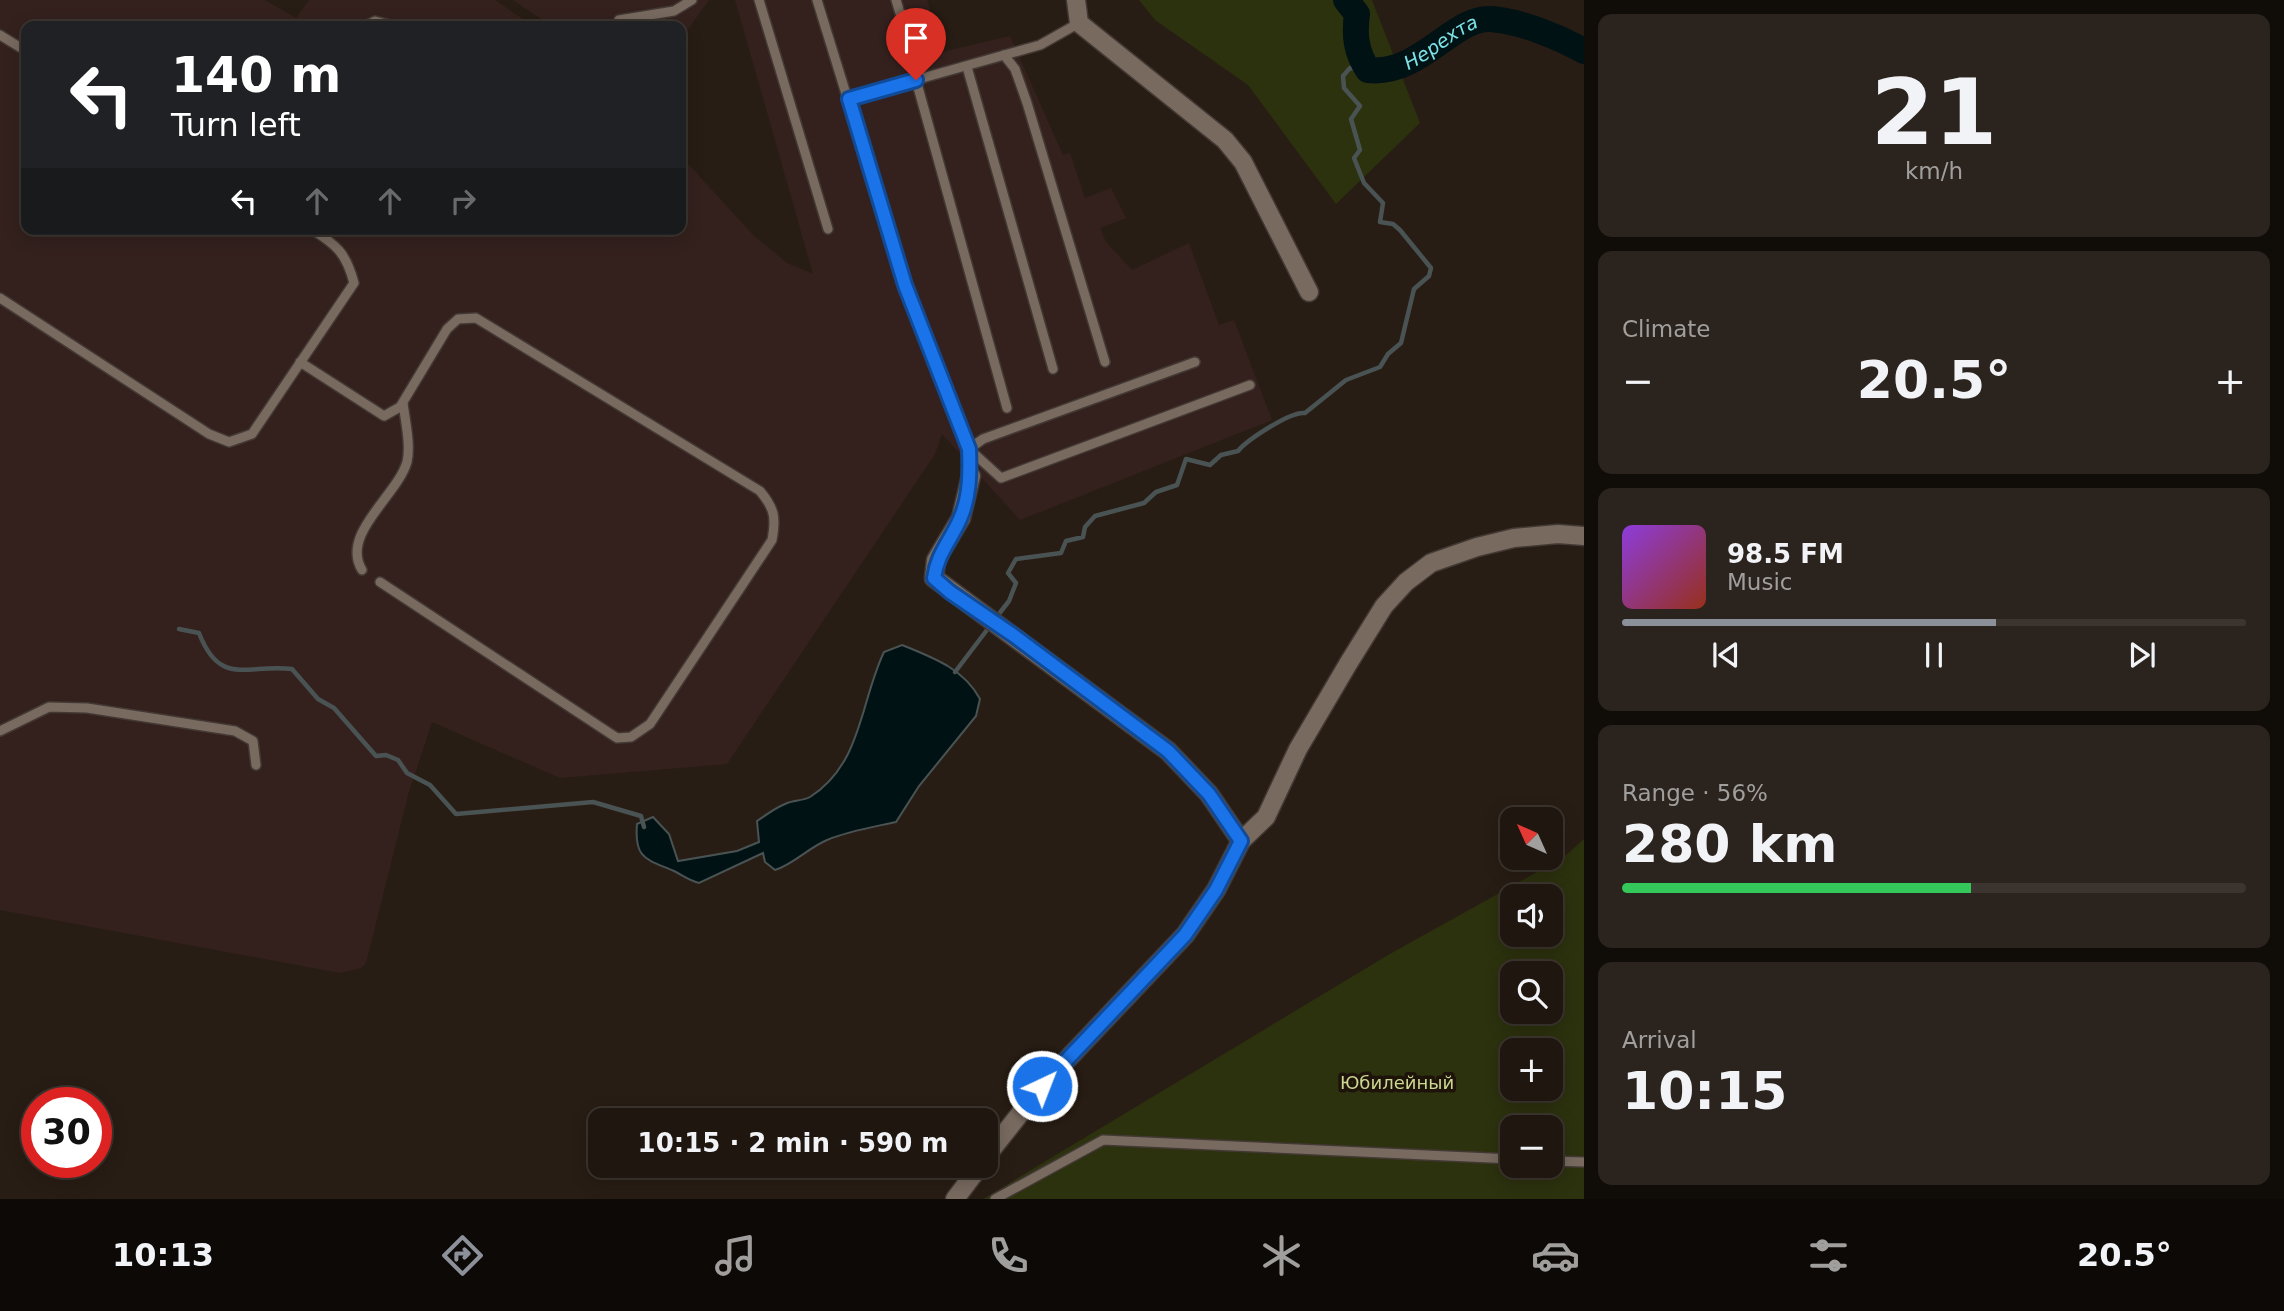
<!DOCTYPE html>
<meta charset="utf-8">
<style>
:root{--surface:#1e160f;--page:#2b231d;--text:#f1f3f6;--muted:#a19f9e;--line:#3c352f;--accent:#8c9099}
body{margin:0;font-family:"DejaVu Sans",sans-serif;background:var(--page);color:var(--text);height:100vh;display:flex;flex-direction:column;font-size:26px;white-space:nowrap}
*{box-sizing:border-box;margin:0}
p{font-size:23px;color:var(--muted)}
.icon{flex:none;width:38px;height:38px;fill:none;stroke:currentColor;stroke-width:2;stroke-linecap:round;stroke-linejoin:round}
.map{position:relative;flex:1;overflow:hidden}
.details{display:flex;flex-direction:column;gap:14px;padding:14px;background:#100c08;width:700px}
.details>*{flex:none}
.banner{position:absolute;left:21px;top:21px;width:665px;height:214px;border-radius:14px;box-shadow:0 4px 18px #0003,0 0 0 2px var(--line);background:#202124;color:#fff;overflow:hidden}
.needle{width:46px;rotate:315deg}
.tools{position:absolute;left:1500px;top:807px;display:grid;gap:14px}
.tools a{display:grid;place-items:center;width:63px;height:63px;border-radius:14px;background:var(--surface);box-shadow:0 4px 18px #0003,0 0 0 2px var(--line);font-size:35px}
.speed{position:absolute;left:21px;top:1087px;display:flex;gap:14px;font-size:35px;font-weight:700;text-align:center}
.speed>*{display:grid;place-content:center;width:91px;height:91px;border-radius:50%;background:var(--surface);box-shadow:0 4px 18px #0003,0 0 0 2px var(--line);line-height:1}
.speed .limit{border:10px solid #d22;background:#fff;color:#111}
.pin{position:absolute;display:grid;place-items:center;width:60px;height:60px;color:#fff;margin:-72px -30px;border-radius:50% 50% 50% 0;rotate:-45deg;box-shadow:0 0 7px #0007}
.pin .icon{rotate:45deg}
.me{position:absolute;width:77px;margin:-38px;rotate:43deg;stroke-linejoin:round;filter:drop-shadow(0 0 5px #0008)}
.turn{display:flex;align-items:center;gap:24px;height:147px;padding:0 35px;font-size:32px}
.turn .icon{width:91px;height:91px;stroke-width:2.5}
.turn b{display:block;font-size:49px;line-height:60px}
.lanes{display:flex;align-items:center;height:66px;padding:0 35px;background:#0003;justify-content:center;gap:35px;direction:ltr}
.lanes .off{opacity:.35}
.big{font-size:52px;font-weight:800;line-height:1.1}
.details .widget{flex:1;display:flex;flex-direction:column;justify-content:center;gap:10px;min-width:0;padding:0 24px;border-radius:14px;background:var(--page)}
.details .dial{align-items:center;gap:0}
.dial b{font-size:91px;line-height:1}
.song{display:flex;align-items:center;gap:21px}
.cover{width:84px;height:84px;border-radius:10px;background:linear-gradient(135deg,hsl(270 70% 55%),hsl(10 70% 35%))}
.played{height:7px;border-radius:4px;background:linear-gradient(90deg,var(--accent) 60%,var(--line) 60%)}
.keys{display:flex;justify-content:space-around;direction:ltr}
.heat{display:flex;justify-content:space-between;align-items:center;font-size:38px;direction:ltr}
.charge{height:10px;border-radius:5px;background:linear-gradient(90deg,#34c759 56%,var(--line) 0)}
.trip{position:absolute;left:588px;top:1108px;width:410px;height:70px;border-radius:14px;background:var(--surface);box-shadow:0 4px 18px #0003,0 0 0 2px var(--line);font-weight:800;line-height:70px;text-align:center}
.tab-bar{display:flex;height:112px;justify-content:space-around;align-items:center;background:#0c0906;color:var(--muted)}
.tab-bar .icon{width:49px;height:49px}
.tab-bar .selected{color:var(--accent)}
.tab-bar b{font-size:32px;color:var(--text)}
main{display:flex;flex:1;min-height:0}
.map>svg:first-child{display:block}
</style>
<main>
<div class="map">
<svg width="1584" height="1199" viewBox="0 0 1584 1199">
<rect width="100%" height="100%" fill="#281d14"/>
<g fill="#34211e">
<polygon points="0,0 265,0 296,18 309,0 495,0 533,26 26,26 26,229 681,229 681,156 754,236 787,263 813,274 735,0 927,0 942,52 1010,36 1063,155 1070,153 1085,198 1111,188 1126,218 1100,228 1106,242 1132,270 1189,243 1219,325 1234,320 1272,420 1020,520 942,434 935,454 727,764 560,778 432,722 408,795 366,963 361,968 340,973 0,910"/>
<polygon points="513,0 709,0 681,39 681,26 552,26"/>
</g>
<g fill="#2c310e" fill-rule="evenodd">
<polygon points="1139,0 1372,0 1420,123 1336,204 1248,85 1155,20"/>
<path d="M 1584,839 L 1584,1199 L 983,1199 L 1388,955 L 1564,857 ZM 1512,896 L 1550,896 L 1550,934 L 1512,934 ZM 1512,973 L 1550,973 L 1550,1012 L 1512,1012 ZM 1512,1050 L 1550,1050 L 1550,1088 L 1512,1088 ZM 1512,1127 L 1550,1127 L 1550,1166 L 1512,1166 Z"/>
</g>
<path fill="#011214" stroke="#4a5353" stroke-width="2" d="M 902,645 C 934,658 964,669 980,699 L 976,716 L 919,786 L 896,822 C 873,827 848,831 827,840 C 808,848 794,864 775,870 L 765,862 L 763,853 L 699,883 C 688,880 684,876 674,871 C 646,859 634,859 637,824 L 653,817 L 669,834 L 678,861 L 737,851 L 759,842 L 757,821 C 766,815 775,808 785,804 C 793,800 803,801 810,797 C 862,764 860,702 884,652 Z"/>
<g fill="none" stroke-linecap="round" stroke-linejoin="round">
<g stroke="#4a5353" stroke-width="4.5">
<path d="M 995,619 L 1009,601 L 1016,583 L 1008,573 L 1016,559 L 1061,553 L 1066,541 L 1083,537 L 1085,527 L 1095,516 L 1144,503 L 1156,492 L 1177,485 L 1186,459 L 1210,465 L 1221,455 L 1238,451 C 1246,441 1290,411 1305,413 L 1346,380 L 1380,367 L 1388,354 L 1401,343 L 1414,289 L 1429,276 L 1431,268 L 1400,230 L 1393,224 L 1380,222 L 1383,203 L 1364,183 L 1354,158 L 1360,150 L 1351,119 L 1360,106 L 1344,88 L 1343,76 L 1350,68 L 1368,70"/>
<path d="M 179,629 L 199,633 C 220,687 246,664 292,669 L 318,699 L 334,708 L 376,756 L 386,755 L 398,760 L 407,773 L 430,785 L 456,814 L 593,802 L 641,816 L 644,827"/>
<polyline points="955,672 990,626"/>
</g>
<path stroke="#011214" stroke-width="26" id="s1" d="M 1346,0 L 1357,14 C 1354,35 1356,52 1368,70 C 1420,76 1454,16 1491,19 C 1520,21 1559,37 1584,51"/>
<g stroke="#433934" stroke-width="12">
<g id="lane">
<polyline points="759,0 828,229"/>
<polyline points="817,0 905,285 969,449 971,476"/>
<polyline points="896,0 909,43"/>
<polyline points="619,20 674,11 692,0"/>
<polyline points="365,26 375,21 394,26"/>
<polyline points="0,35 26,51"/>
<polyline points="1004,55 1015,69 1027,103 1105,362"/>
<polyline points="967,67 1053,369"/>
<polyline points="916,80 1007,408"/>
<polyline points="848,99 1040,45 1079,23"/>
<path d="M 0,298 L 209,434 L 229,442 L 252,434 L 354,283 C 346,253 337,245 311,229"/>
<path d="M 300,362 L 384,416 L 400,407 L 447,329 L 458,319 L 476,318 L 760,491 C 775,509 776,518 772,540 L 650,724 L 631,737 L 617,738 L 380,582"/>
<polyline points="1195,362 983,439 969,449 1001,478 1250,385"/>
<path d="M 362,570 C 340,534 397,496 407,462 C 411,445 405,420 403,403"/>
<polyline points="0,731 49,707 87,708 235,731 253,741 256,765"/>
<polyline points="1550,1161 1584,1162"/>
<polyline points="995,1199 1103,1140 1512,1159"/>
</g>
</g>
<g stroke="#433934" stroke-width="21">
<g id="street">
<polyline points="1076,0 1079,23 1225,140 1243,162 1309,292"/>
<polyline points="971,476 961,518 936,560 934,578 1168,751 1209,794 1241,841 1266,817 1298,749 1348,664 1384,606 1406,582 1431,563 1477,547 1514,538 1558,534 1584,536"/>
<polyline points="985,1158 1042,1086 1185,935 1216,890 1241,841"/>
<polyline points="955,1199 980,1166"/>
</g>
</g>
<use href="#lane" stroke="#786a5f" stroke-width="9"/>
<use href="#street" stroke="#786a5f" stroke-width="18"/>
</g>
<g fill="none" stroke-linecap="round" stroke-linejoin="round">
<g stroke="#114b97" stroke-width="18">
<path id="route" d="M 916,80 L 849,99 L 905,285 L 969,449 C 970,472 970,497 960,519 C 951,540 937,554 934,578 L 950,592 L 1013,635 L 1168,751 L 1209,794 L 1241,841 L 1216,890 L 1185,935 L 1042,1086"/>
</g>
<use href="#route" stroke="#1a73e8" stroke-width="12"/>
</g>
<g text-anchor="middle" stroke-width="7" stroke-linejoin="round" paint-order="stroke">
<g font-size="18" fill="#cbd88f" stroke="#1e130b">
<text x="1397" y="1089">Юбилейный</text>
</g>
<g font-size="19" font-style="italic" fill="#7ce3eb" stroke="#1e130b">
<text dy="7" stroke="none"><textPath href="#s1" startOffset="156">Нерехта</textPath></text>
</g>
</g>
</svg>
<div class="tools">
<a><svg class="needle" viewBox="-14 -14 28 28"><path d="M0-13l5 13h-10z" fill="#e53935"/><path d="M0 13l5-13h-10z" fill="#a19f9e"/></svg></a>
<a><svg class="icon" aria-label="sound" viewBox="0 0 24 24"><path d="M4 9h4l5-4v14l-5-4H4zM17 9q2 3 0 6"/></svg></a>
<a><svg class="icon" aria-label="search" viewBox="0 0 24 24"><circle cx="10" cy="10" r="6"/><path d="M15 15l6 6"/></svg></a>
<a>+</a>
<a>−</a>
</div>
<div class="speed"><div class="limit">30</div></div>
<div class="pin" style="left:916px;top:80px;background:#d93025"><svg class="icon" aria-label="arrive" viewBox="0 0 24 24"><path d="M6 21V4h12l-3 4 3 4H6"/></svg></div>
<svg class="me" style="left:1042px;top:1086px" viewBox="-20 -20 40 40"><circle r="17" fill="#1a73e8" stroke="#fff" stroke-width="3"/><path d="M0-11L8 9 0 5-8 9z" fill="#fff"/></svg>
<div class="trip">10:15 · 2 min · 590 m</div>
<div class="banner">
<div class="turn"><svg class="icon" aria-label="left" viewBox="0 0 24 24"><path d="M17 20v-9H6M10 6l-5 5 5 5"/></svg><div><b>140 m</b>Turn left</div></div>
<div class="lanes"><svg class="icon" aria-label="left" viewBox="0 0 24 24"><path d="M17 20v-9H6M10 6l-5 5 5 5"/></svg><svg class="icon off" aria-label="ahead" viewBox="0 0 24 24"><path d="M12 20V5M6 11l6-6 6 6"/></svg><svg class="icon off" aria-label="ahead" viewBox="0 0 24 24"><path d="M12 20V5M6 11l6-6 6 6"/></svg><svg class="icon off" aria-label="right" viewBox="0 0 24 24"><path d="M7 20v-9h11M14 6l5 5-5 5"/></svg></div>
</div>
</div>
<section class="details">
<div class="widget dial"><b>21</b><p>km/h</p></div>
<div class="widget"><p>Climate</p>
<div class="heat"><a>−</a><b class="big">20.5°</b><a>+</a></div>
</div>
<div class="widget">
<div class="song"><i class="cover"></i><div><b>98.5 FM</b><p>Music</p></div></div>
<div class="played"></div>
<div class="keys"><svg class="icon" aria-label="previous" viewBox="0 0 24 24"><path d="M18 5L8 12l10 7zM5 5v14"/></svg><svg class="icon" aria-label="pause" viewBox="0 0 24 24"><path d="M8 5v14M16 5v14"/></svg><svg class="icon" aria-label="next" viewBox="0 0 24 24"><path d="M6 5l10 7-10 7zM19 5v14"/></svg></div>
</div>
<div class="widget"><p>Range · 56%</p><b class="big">280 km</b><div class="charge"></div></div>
<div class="widget"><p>Arrival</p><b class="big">10:15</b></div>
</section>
</main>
<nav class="tab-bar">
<b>10:13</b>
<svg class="icon selected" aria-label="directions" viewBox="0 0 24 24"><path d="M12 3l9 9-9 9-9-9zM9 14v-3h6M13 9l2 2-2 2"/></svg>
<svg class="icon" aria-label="music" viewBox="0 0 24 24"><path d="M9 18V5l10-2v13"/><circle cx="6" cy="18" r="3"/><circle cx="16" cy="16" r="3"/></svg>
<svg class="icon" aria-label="phone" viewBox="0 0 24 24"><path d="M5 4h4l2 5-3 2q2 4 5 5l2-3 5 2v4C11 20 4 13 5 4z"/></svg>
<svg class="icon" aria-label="climate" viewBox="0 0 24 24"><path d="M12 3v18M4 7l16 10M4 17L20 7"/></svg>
<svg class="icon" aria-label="car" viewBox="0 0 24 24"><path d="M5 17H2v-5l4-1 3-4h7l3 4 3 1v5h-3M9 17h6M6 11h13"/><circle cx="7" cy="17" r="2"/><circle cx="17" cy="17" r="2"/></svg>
<svg class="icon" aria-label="filters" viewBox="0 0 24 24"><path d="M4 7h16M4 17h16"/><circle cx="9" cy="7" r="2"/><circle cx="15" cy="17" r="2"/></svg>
<b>20.5°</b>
</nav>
